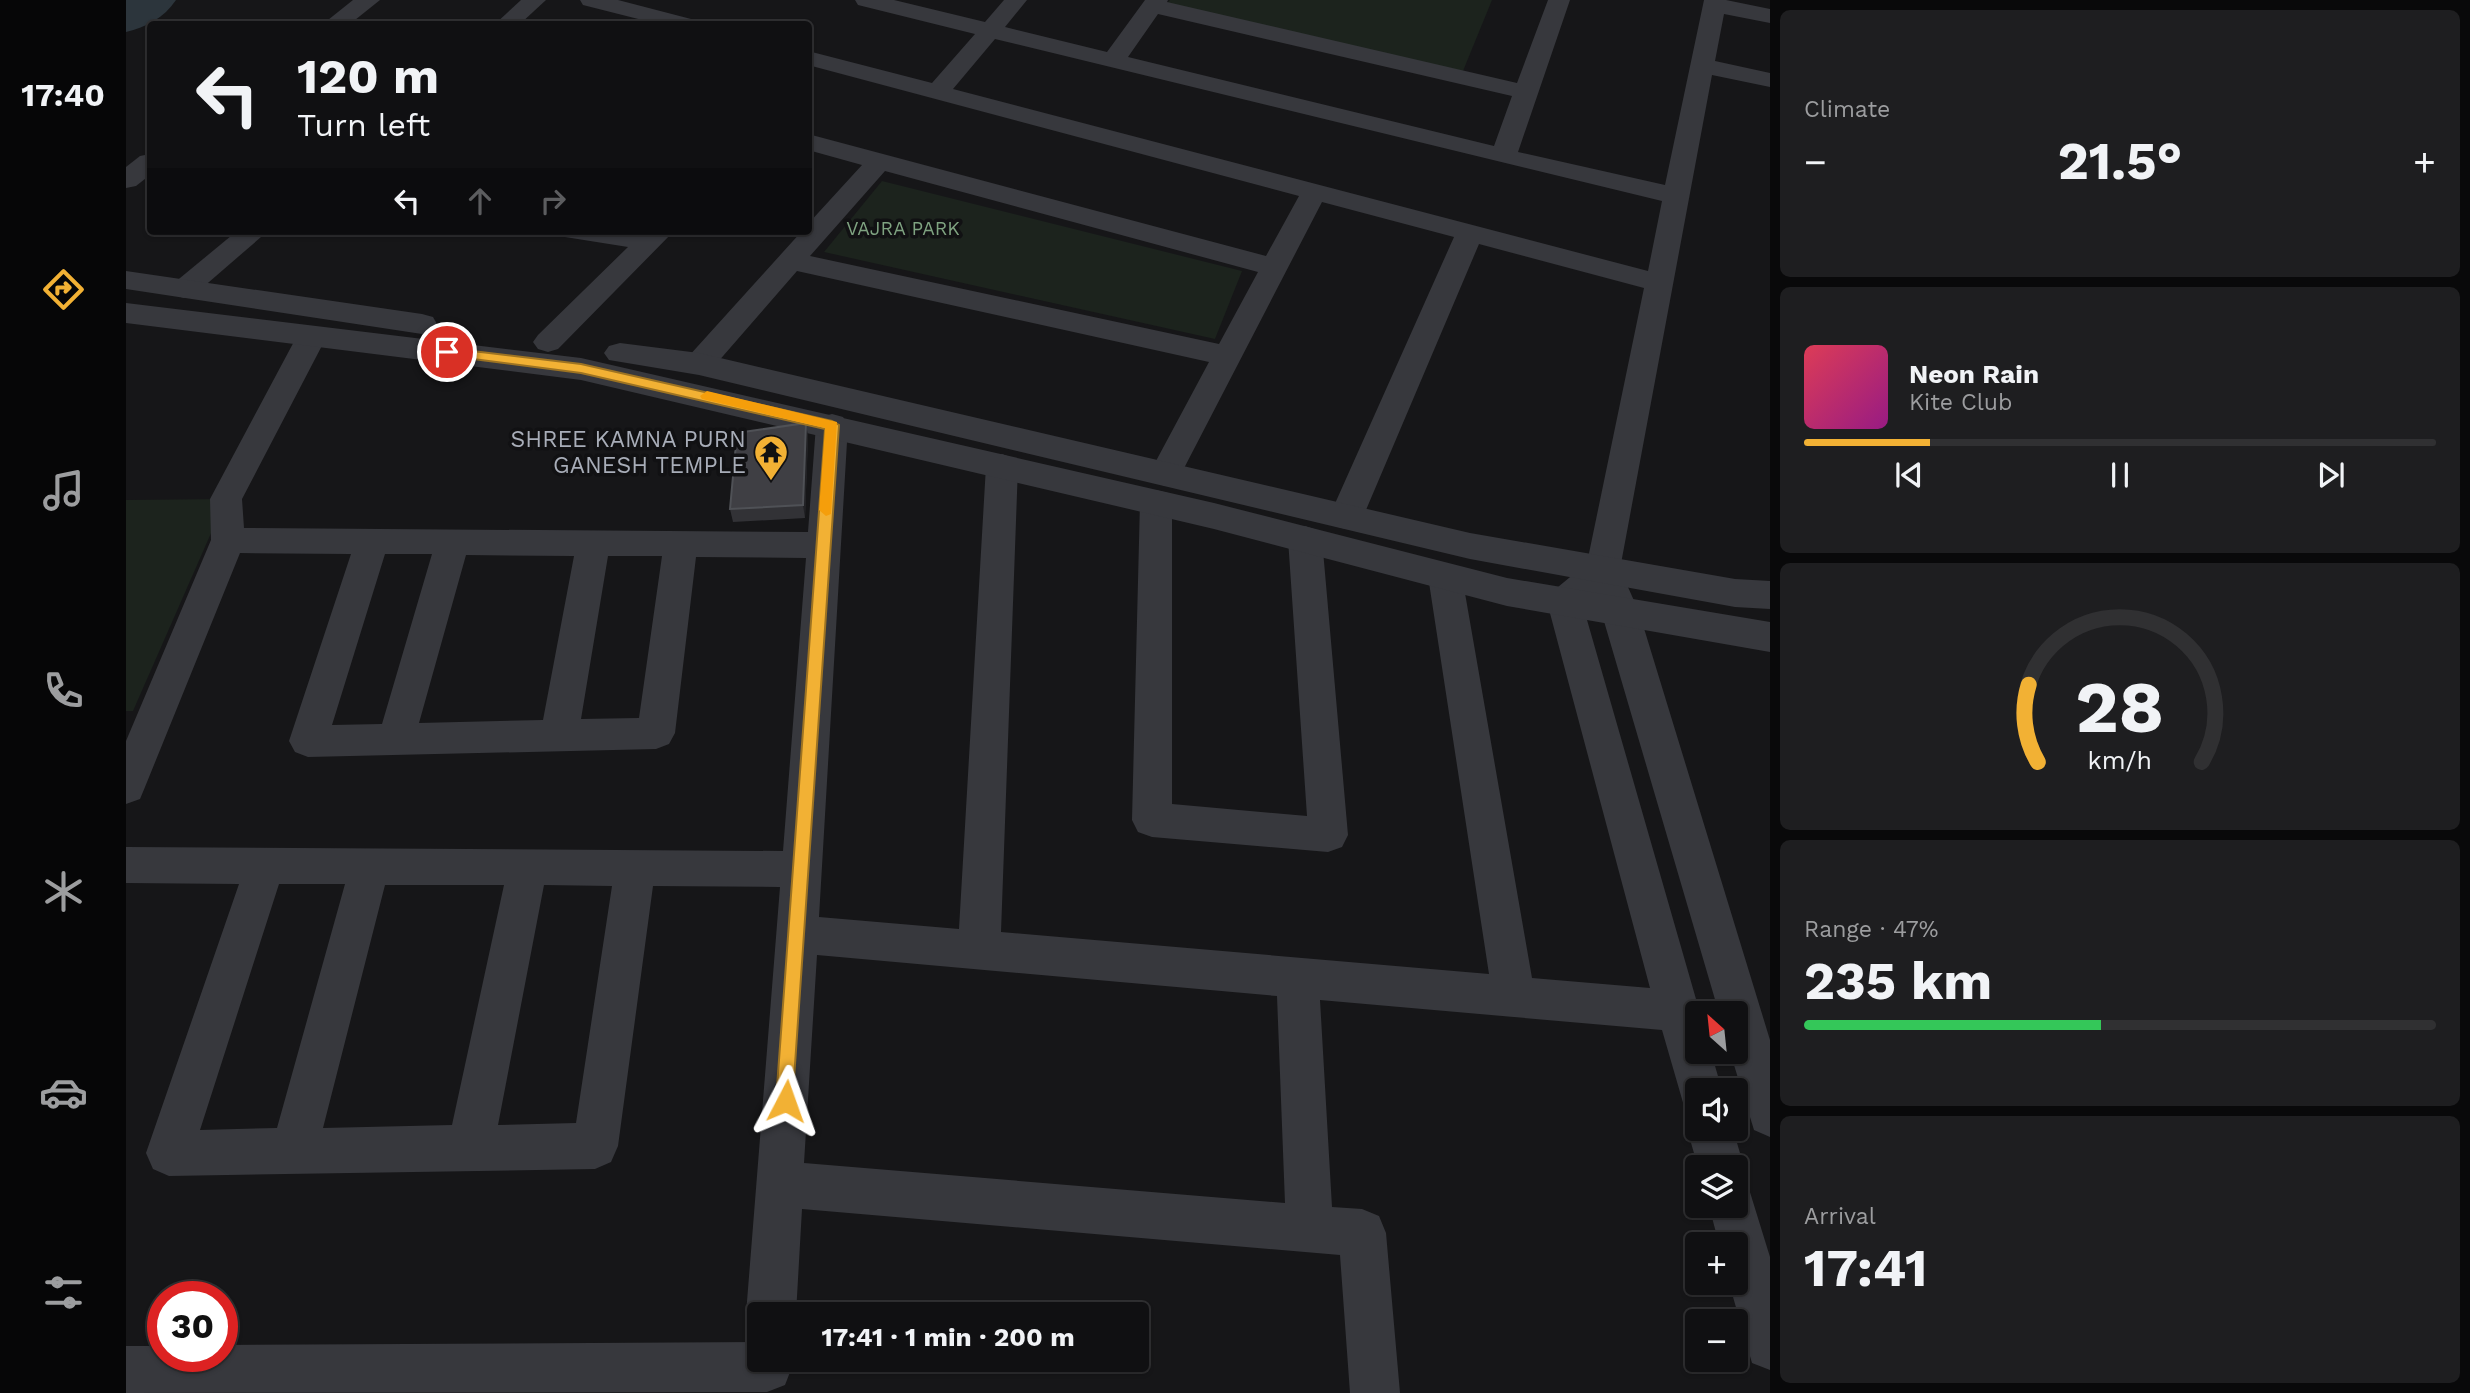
<!DOCTYPE html>
<meta charset="utf-8">
<style>
:root{--surface:#101012;--page:#1e1e20;--text:#f1f3f6;--muted:#9c9d9f;--line:#303032;--accent:#f2b134}
body{margin:0;font-family:"Work Sans",sans-serif;background:var(--page);color:var(--text);height:100vh;display:flex;flex-direction:column;font-size:26px;white-space:nowrap}
*{box-sizing:border-box;margin:0}
p{font-size:23px;color:var(--muted)}
.icon{flex:none;width:38px;height:38px;fill:none;stroke:currentColor;stroke-width:2;stroke-linecap:round;stroke-linejoin:round}
.map{position:relative;flex:1;overflow:hidden}
.panel{display:flex;flex-direction:column;gap:10px;padding:10px;background:#09090a;width:700px}
.panel>*{flex:none}
.top-card{position:absolute;left:21px;top:21px;width:665px;height:214px;border-radius:7px;box-shadow:0 2px 5px #0004,0 0 0 2px var(--line);background:#101012;color:var(--text);overflow:hidden}
.needle{width:46px;rotate:333deg}
.fabs{position:absolute;left:1559px;top:1001px;display:grid;gap:14px}
.fabs a{display:grid;place-items:center;width:63px;height:63px;border-radius:7px;background:var(--surface);box-shadow:0 2px 5px #0004,0 0 0 2px var(--line);font-size:35px}
.speed{position:absolute;left:21px;top:1281px;display:flex;gap:14px;font-size:35px;font-weight:700;text-align:center}
.speed>*{display:grid;place-content:center;width:91px;height:91px;border-radius:50%;background:var(--surface);box-shadow:0 2px 5px #0004,0 0 0 2px var(--line);line-height:1}
.speed .limit{border:10px solid #d22;background:#fff;color:#111}
.pin{position:absolute;display:grid;place-items:center;width:60px;height:60px;color:#fff;margin:-30px;border:4px solid #fff;border-radius:50%;box-shadow:0 2px 7px #0007}
.me{position:absolute;width:77px;margin:-38px;rotate:4deg;stroke-linejoin:round;filter:drop-shadow(0 0 5px #0008)}
.turn{display:flex;align-items:center;gap:24px;height:147px;padding:0 35px;font-size:32px}
.turn .icon{width:91px;height:91px;stroke-width:2.5}
.turn b{display:block;font-size:49px;line-height:60px}
.lanes{display:flex;align-items:center;height:66px;padding:0 35px;background:#0003;justify-content:center;gap:35px;direction:ltr}
.lanes .off{opacity:.35}
.big{font-size:52px;font-weight:700;line-height:1.1}
.panel .card{flex:1;display:flex;flex-direction:column;justify-content:center;gap:10px;min-width:0;padding:0 24px;border-radius:10px;background:var(--page)}
.panel .dial{align-items:center;gap:0}
.dial svg{height:182px;overflow:visible;fill:none;stroke:var(--line);stroke-width:7;stroke-linecap:round;text-anchor:middle}
.dial text{fill:var(--text);stroke:none}
.song{display:flex;align-items:center;gap:21px}
.cover{width:84px;height:84px;border-radius:10px;background:linear-gradient(135deg,hsl(350 70% 55%),hsl(310 70% 35%))}
.played{height:7px;border-radius:4px;background:linear-gradient(90deg,var(--accent) 20%,var(--line) 20%)}
.keys{display:flex;justify-content:space-around;direction:ltr}
.heat{display:flex;justify-content:space-between;align-items:center;font-size:38px;direction:ltr}
.charge{height:10px;border-radius:5px;background:linear-gradient(90deg,#34c759 47%,var(--line) 0)}
.trip{position:absolute;left:621px;top:1302px;width:402px;height:70px;border-radius:7px;background:var(--surface);box-shadow:0 2px 5px #0004,0 0 0 2px var(--line);font-weight:700;line-height:70px;text-align:center}
main{display:flex;flex:1;min-height:0}
.menu{display:flex;flex-direction:column;width:126px;justify-content:space-around;align-items:center;background:#060607;color:var(--muted)}
.menu .icon{width:49px;height:49px}
.menu .selected{color:var(--accent)}
.menu b{font-size:32px;color:var(--text)}
.map>svg:first-child{display:block}
</style>
<main>
<nav class="menu">
<b>17:40</b>
<svg class="icon selected" aria-label="directions" viewBox="0 0 24 24"><path d="M12 3l9 9-9 9-9-9zM9 14v-3h6M13 9l2 2-2 2"/></svg>
<svg class="icon" aria-label="music" viewBox="0 0 24 24"><path d="M9 18V5l10-2v13"/><circle cx="6" cy="18" r="3"/><circle cx="16" cy="16" r="3"/></svg>
<svg class="icon" aria-label="phone" viewBox="0 0 24 24"><path d="M5 4h4l2 5-3 2q2 4 5 5l2-3 5 2v4C11 20 4 13 5 4z"/></svg>
<svg class="icon" aria-label="climate" viewBox="0 0 24 24"><path d="M12 3v18M4 7l16 10M4 17L20 7"/></svg>
<svg class="icon" aria-label="car" viewBox="0 0 24 24"><path d="M5 17H2v-5l4-1 3-4h7l3 4 3 1v5h-3M9 17h6M6 11h13"/><circle cx="7" cy="17" r="2"/><circle cx="17" cy="17" r="2"/></svg>
<svg class="icon" aria-label="filters" viewBox="0 0 24 24"><path d="M4 7h16M4 17h16"/><circle cx="9" cy="7" r="2"/><circle cx="15" cy="17" r="2"/></svg>
</nav>
<div class="map">
<svg width="1644" height="1393" viewBox="0 0 1644 1393">
<rect width="100%" height="100%" fill="#161618"/>
<g fill="#1c231d">
<polygon points="1044,0 1366,0 1337,71 1040,5"/>
<polygon points="756,181 1116,271 1089,339 698,252"/>
<polygon points="100,499 7,711 0,711 0,500"/>
</g>
<g fill="none" stroke-linecap="round" stroke-linejoin="round">
<path fill="#2c353c" fill-rule="evenodd" d="M 0,0 L 50,0 C 38,18 20,27 0,32 Z"/>
<g fill="#37383d" fill-rule="evenodd">
<polygon points="395,0 420,0 394,24 369,24"/>
<polygon points="454,0 492,0 565,19 569,24 532,24 457,5"/>
<path d="M 729,0 L 768,0 L 859,22 L 878,0 L 901,0 L 879,27 L 981,52 L 1019,0 L 1042,0 L 1041,2 L 1391,83 L 1422,0 L 1444,0 L 1392,152 L 1539,185 L 1578,0 L 1600,0 L 1644,9 L 1644,23 L 1598,14 L 1589,61 L 1644,73 L 1644,87 L 1586,75 L 1494,569 L 1513,612 L 1644,1040 L 1644,1137 L 1628,1130 L 1604,1052 L 1610,1052 L 1610,1013 L 1593,1013 L 1470,594 L 1457,606 L 1574,1013 L 1572,1013 L 1572,1052 L 1585,1052 L 1596,1090 L 1572,1090 L 1572,1111 L 1558,1106 L 1536,1030 L 1194,1000 L 1206,1207 L 1236,1209 L 1253,1216 L 1260,1233 L 1274,1393 L 1224,1393 L 1214,1255 L 676,1209 L 670,1314 L 634,1314 L 634,1334 L 628,1331 L 620,1314 L 654,887 L 527,886 L 492,1146 L 485,1162 L 469,1169 L 43,1176 L 27,1169 L 20,1153 L 113,884 L 0,883 L 0,847 L 657,851 L 680,558 L 570,557 L 549,733 L 543,744 L 530,749 L 182,757 L 169,752 L 163,741 L 225,554 L 114,553 L 19,787 L 14,799 L 0,804 L 0,741 L 85,540 L 84,499 L 171,336 L 176,329 L 186,326 L 196,329 L 201,336 L 116,499 L 118,528 L 682,532 L 690,425 L 695,417 L 706,414 L 717,417 L 722,425 L 693,917 L 833,929 L 860,466 L 865,458 L 876,454 L 887,458 L 892,466 L 875,932 L 1363,974 L 1302,576 L 1307,567 L 1319,563 L 1331,567 L 1336,576 L 1406,978 L 1524,988 L 1421,602 L 1426,592 L 1461,563 L 1518,288 L 1353,244 L 1237,517 L 1232,526 L 1220,529 L 1208,526 L 1203,517 L 1328,237 L 1196,202 L 1055,474 L 1050,482 L 1039,486 L 1028,482 L 1023,474 L 1083,362 L 671,271 L 584,371 L 573,374 L 562,371 L 558,364 L 562,357 L 676,231 L 682,231 L 682,224 L 736,165 L 682,150 L 682,134 L 1140,256 L 1173,196 L 682,65 L 682,51 L 806,83 L 849,34 L 732,5 ZM 1032,14 L 1386,96 L 1368,146 L 1002,57 ZM 869,39 L 1536,201 L 1522,271 L 827,89 ZM 759,171 L 1132,272 L 1093,344 L 684,256 ZM 259,554 L 306,554 L 256,724 L 206,725 ZM 340,555 L 448,556 L 417,720 L 293,723 ZM 482,556 L 536,556 L 513,718 L 455,719 ZM 153,884 L 219,884 L 151,1128 L 74,1130 ZM 259,885 L 378,885 L 326,1125 L 197,1128 ZM 418,885 L 486,886 L 450,1123 L 372,1125 ZM 691,955 L 1151,996 L 1159,1203 L 678,1163 Z"/>
<polygon points="111,231 142,231 68,295 58,298 48,295 44,289 48,283"/>
<polygon points="435,231 548,231 432,349 422,352 412,349 407,342 412,335 502,247 439,237"/>
<polygon points="1030,490 1042,493 1046,502 1046,804 1181,816 1162,539 1167,530 1179,526 1191,530 1196,539 1222,835 1216,847 1202,852 1026,837 1012,832 1006,820 1014,502 1018,493"/>
<polygon points="1572,1111 1572,1129 1607,1129 1618,1167 1611,1183 1610,1167 1572,1167 1561,1129"/>
<polygon points="1610,1184 1623,1189 1644,1257 1644,1370 1626,1363 1603,1283 1610,1283 1610,1244 1593,1244 1583,1206 1610,1206"/>
<polygon points="634,1342 634,1360 663,1360 666,1367 659,1385 641,1392 0,1393 0,1346 37,1346 37,1356 96,1356 96,1345"/>
</g>
<g fill="#37383d" fill-rule="evenodd">
<polygon points="227,0 254,0 224,24 197,24"/>
<polygon points="24,154 24,175 10,186 0,188 0,167 14,156"/>
<polygon points="0,271 296,314 307,317 311,324 307,331 296,334 0,289"/>
<polygon points="0,303 455,358 1088,503 1381,578 1644,622 1644,652 1381,606 1088,529 455,380 0,323"/>
<polygon points="494,343 573,353 1344,533 1609,579 1644,581 1644,609 1609,607 1344,559 573,375 483,360 478,353 483,346"/>
</g>
</g>
<polygon fill="#323236" points="680,423 682,437 679,518 607,522 604,509"/>
<polygon fill="#212124" points="680,423 682,437 679,518 677,505"/>
<polygon fill="#3f3f44" stroke="#4f5156" stroke-width="2" points="680,423 677,505 604,509 611,433"/>
<polygon fill="#f2b134" stroke="#9d7322" stroke-width="2" points="321,348 455,364 706,421 713,425 666,1108 660,1111 653,1108 650,1101 699,429 455,373 316,355 314,352"/>
<polygon fill="#f59e0b" points="581,391 711,422 705,514 700,516 693,510 699,428 576,399 574,396"/>
<defs>
<g id="temple-pin" transform="scale(1.75)"><path d="M0 17L-7.5 6A9.5 9.5 0 1 1 7.5 6Z" fill="#f2b134" stroke="#111113"/><path d="M0-6L5-2H3V0L6.5 2.5H4V6H1.5V3h-3V6H-4V2.5H-6.5L-3 0V-2H-5Z" fill="#111"/></g>
</defs>
<g fill-rule="evenodd">
<use href="#temple-pin" x="645" y="452"/>
</g>
<g text-anchor="middle" stroke-width="7" stroke-linejoin="round" paint-order="stroke">
<g font-size="19" fill="#7fa381" stroke="#111113">
<text x="777" y="235">VAJRA PARK</text>
</g>
<g font-size="23" fill="#a8adb8" stroke="#111113" text-anchor="end">
<text x="620" y="447">SHREE KAMNA PURN<tspan x="620" dy="26">GANESH TEMPLE</tspan></text>
</g>
</g>
</svg>
<div class="fabs">
<a><svg class="needle" viewBox="-14 -14 28 28"><path d="M0-13l5 13h-10z" fill="#e53935"/><path d="M0 13l5-13h-10z" fill="#9c9d9f"/></svg></a>
<a><svg class="icon" aria-label="sound" viewBox="0 0 24 24"><path d="M4 9h4l5-4v14l-5-4H4zM17 9q2 3 0 6"/></svg></a>
<a><svg class="icon" aria-label="layers" viewBox="0 0 24 24"><path d="M12 4l9 5-9 5-9-5zM3 14l9 5 9-5"/></svg></a>
<a>+</a>
<a>−</a>
</div>
<div class="speed"><div class="limit">30</div></div>
<div class="pin" style="left:321px;top:352px;background:#d93025"><svg class="icon" aria-label="arrive" viewBox="0 0 24 24"><path d="M6 21V4h12l-3 4 3 4H6"/></svg></div>
<svg class="me" style="left:660px;top:1101px" viewBox="-20 -20 40 40"><path d="M0-17L14 15 0 8-14 15z" fill="#f2b134" stroke="#fff" stroke-width="4"/></svg>
<div class="trip">17:41 · 1 min · 200 m</div>
<div class="top-card">
<div class="turn"><svg class="icon" aria-label="left" viewBox="0 0 24 24"><path d="M17 20v-9H6M10 6l-5 5 5 5"/></svg><div><b>120 m</b>Turn left</div></div>
<div class="lanes"><svg class="icon" aria-label="left" viewBox="0 0 24 24"><path d="M17 20v-9H6M10 6l-5 5 5 5"/></svg><svg class="icon off" aria-label="ahead" viewBox="0 0 24 24"><path d="M12 20V5M6 11l6-6 6 6"/></svg><svg class="icon off" aria-label="right" viewBox="0 0 24 24"><path d="M7 20v-9h11M14 6l5 5-5 5"/></svg></div>
</div>
</div>
<section class="panel">
<div class="card"><p>Climate</p>
<div class="heat"><a>−</a><b class="big">21.5°</b><a>+</a></div>
</div>
<div class="card">
<div class="song"><i class="cover"></i><div><b>Neon Rain</b><p>Kite Club</p></div></div>
<div class="played"></div>
<div class="keys"><svg class="icon" aria-label="previous" viewBox="0 0 24 24"><path d="M18 5L8 12l10 7zM5 5v14"/></svg><svg class="icon" aria-label="pause" viewBox="0 0 24 24"><path d="M8 5v14M16 5v14"/></svg><svg class="icon" aria-label="next" viewBox="0 0 24 24"><path d="M6 5l10 7-10 7zM19 5v14"/></svg></div>
</div>
<div class="card dial"><svg viewBox="0 0 100 80">
<path d="M14 69A42 42 0 1 1 86 69"/>
<path d="M14 69A42 42 0 0 1 10 35" stroke="#f2b134"/>
<text x="50" y="56" font-size="32" font-weight="700">28</text>
<text x="50" y="72" font-size="11">km/h</text>
</svg></div>
<div class="card"><p>Range · 47%</p><b class="big">235 km</b><div class="charge"></div></div>
<div class="card"><p>Arrival</p><b class="big">17:41</b></div>
</section>
</main>
